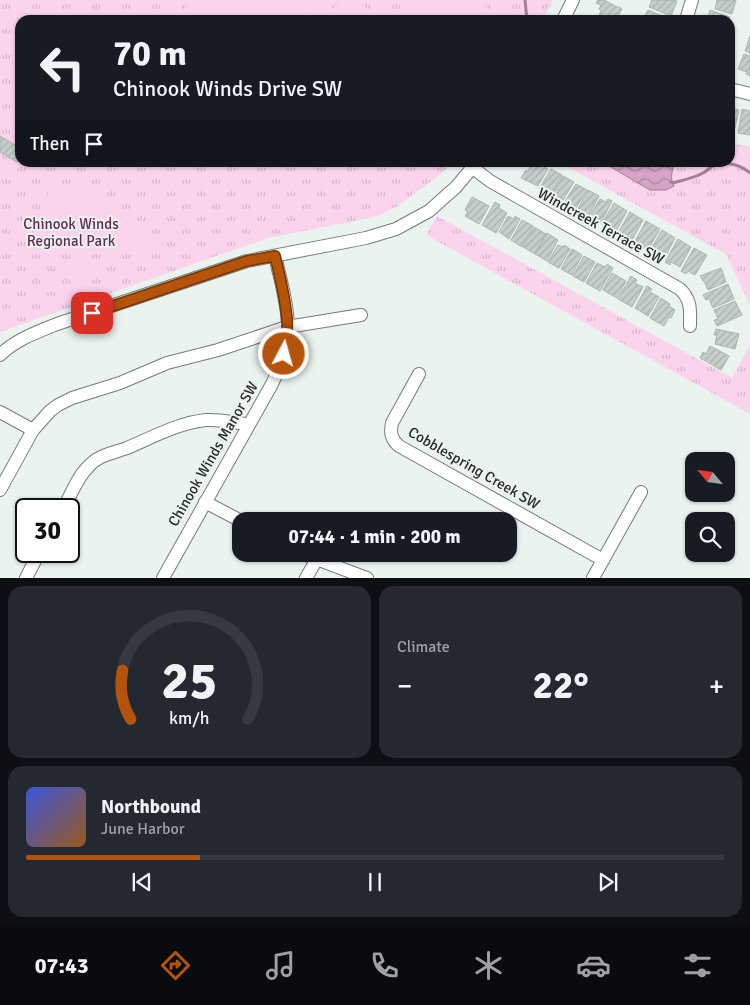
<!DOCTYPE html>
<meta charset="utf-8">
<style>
:root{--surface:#171b24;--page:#242831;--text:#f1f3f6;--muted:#9ea1a6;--line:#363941;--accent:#b45309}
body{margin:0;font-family:Signika,sans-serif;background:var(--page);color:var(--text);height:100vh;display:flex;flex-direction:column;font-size:19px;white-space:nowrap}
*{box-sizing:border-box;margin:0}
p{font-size:16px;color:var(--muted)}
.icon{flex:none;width:28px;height:28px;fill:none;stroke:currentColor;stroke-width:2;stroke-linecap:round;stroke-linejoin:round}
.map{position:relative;height:578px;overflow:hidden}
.side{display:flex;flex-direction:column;gap:8px;padding:8px;background:#0d0f14;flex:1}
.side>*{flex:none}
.banner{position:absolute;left:15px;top:15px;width:720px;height:152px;border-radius:15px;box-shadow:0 1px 4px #0004;background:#171b24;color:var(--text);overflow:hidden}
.needle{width:32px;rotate:299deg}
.tools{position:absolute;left:685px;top:452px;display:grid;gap:10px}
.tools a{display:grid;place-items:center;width:50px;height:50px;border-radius:10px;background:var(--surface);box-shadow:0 1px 4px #0004;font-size:25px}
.speed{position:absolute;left:15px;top:498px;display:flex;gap:10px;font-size:25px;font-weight:700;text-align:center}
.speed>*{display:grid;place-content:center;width:65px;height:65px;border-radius:50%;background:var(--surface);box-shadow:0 1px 4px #0004;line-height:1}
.speed .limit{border:2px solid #111;border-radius:8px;background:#fff;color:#111}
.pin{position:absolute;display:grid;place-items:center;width:42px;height:42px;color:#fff;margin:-21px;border-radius:10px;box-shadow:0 2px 8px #0006}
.me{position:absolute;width:55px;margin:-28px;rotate:6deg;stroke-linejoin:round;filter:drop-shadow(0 0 4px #0008)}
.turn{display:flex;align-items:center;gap:18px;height:105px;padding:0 15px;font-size:22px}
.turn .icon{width:65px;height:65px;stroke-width:2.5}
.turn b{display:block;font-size:35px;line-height:42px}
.then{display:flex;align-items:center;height:48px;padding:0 15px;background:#0003;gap:10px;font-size:19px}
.big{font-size:38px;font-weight:800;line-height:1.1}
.side .card{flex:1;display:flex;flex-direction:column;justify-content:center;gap:8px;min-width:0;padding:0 18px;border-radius:15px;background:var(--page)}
.side .dial{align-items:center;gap:0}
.dial svg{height:130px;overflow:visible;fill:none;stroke:var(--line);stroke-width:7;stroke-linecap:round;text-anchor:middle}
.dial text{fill:var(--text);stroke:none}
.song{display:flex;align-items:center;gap:15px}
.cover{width:60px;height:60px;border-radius:8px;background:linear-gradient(135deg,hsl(230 70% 55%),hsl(30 70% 35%))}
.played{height:5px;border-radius:2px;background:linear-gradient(90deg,var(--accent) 25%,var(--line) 25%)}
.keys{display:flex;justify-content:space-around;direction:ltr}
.heat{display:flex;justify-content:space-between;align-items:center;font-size:28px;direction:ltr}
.side .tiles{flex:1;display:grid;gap:8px;grid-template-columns:1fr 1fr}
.card:last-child{grid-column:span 2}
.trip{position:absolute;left:232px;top:512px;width:285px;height:50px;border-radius:15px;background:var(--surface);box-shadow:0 1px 4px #0004;font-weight:800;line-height:50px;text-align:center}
.tabs{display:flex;height:80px;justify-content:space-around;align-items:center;background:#090b0e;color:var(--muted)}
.tabs .icon{width:35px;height:35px}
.tabs .current{color:var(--accent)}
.tabs b{font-size:22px;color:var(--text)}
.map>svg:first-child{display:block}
</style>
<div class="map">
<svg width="750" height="578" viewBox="0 0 750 578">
<defs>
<pattern id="grass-tufts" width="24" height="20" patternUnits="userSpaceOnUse" patternTransform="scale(1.25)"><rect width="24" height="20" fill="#fbd3ed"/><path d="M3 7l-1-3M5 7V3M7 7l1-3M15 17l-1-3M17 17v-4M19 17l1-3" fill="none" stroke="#d7b5cb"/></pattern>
<pattern id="water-waves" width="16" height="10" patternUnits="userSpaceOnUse" patternTransform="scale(1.25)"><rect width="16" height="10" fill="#d6a3c5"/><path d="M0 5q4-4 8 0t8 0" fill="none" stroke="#ae85a0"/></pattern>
<pattern id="building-hatch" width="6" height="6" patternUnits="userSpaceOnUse" patternTransform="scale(1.25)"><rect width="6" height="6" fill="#c5cec9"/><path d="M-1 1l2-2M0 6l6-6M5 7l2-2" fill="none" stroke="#a9b1ad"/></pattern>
</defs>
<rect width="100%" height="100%" fill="#eaf3ee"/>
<g fill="url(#grass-tufts)">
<polygon points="0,0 553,0 542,20 20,20 20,162 453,163 438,176 396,207 375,217 268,238 94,299 88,302 82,303 0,332"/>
<polygon points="730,143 750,147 750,305 726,254 560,163 730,162"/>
<polygon points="437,216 732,378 750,345 750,414 426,235"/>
</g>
<g fill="#fbd3ed">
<polygon points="185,0 314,0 303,20 188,20"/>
<polygon points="339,0 353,0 388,20 328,20"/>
<polygon points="397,0 488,0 483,20 432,20"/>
<path d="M 72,181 L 144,235 C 149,241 149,252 139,254 C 132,255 124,254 118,254 L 110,248 L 101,233 L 88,241 L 83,249 L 83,251 L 89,254 C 91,258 93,261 95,265 C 99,276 87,280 79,277 C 75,272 68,267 68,260 L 74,253 C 69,247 63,247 56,247 L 54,249 L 53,254 L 42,254 L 26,250 L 50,189 C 59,191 66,188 72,181 Z"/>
</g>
<path fill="url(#water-waves)" stroke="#a27f96" d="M 606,163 L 674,163 C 673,172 669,176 674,186 L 666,190 L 650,190 L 609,166 Z"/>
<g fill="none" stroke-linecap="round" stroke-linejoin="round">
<g stroke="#a27f96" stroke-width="3">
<polyline points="525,0 527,20"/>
<path d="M 671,182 L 673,183 C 683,180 694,178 703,173 C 707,171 709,168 713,166 C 724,160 741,165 750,173"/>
</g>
</g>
<g fill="url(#building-hatch)" stroke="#acb5b0">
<polygon points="598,0 604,0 619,8 619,7 622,9 616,20 608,20 599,15 601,11 599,9 601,5 596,3"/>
<polygon points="652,0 674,0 677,1 671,16 649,7"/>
<polygon points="717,0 736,0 732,14 715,9"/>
<polygon points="648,10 669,19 668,20 643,20"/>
<polygon points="710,10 730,17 729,20 707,20"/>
<polygon points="750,36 750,53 745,51"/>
<polygon points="744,54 750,56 750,76 746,74 747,72 738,69"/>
<polygon points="730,108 739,110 734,132 730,131"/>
<polygon points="742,109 750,111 750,135 738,133"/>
<polygon points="0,136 20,148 20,157 17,162 0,152"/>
<polygon points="533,162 538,163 548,169 538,186 521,178 526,170 528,171"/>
<polygon points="551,169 562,175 551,196 539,189"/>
<polygon points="563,176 574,182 563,200 553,194"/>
<polygon points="576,184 587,190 575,210 564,203"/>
<polygon points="588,190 599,196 588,217 577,211"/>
<polygon points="472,197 489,206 479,224 465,216 468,212 465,210"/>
<polygon points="600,199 606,202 608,199 612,201 601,223 595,220 597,217 591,214"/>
<polygon points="495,202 500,205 499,208 507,213 496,233 482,225"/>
<polygon points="614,203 627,211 615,233 602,224"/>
<polygon points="630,212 643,220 632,240 618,233"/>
<polygon points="508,216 514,219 515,216 520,219 509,239 499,232"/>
<polygon points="522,220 533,226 522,247 511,240"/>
<polygon points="646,221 660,229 648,250 639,244 637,248 633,245"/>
<polygon points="534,227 546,234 535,254 523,247"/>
<polygon points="662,230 675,238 664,259 650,251"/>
<polygon points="547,233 558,240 547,261 535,254"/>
<polygon points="678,239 691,247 680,267 671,262 670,265 665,262"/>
<polygon points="558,245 563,247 564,245 570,249 559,268 548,262"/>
<polygon points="694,248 707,255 695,275 688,271 686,274 681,271"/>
<polygon points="572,249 582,255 572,275 561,269"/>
<polygon points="584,256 595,262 584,282 573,276"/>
<polygon points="597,263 605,267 607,264 613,268 600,291 586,283"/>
<polygon points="721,268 726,282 708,290 704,281 703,281 700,276"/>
<polygon points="612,273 626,281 617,298 603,290"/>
<polygon points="631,276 637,280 635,283 643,287 632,307 618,299"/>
<polygon points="728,284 734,299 713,308 709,299 706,300 703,295"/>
<polygon points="647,286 652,289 650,292 659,297 648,316 635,308"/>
<polygon points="661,298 670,304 669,306 675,310 671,318 669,317 664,326 650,318"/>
<polygon points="735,301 742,315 717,326 714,320 718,319 714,310"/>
<polygon points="716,329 739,334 735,349 715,344 717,335 714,335"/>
<polygon points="710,346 729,356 721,370 700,358 703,352 706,354"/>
</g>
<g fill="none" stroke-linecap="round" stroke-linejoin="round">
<g stroke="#747c78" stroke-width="14">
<g id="minor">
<polyline points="563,20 573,0"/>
<polyline points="686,20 692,0"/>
<polyline points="730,89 750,94"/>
<path d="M 473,168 L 490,181 L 680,289 C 692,301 690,310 690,326"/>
<path d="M 0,355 C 15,340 37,332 57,324 L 247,261 L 366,238 L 396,229 L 429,211 L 456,187 L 477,162"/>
<path d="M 419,374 L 392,423 C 390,433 391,439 399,446 L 603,560"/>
<polyline points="0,412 33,430"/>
<polyline points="0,490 33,430 50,411 58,405 72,398 120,383 167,363 218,350 287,327 361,315"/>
<polyline points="205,502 241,521"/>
<path d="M 63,509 C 71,495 77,477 89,466 C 98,455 114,453 127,448 C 153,437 178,423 206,420 C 220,419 235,423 249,424"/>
<polyline points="303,554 367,578"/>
<polyline points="26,578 40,551"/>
<path d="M 163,578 L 272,384 C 276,375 281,365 284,355 C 294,323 282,287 275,256"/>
<polyline points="306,578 317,559"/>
<polyline points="593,578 641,492"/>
</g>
</g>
<use href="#minor" stroke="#fff" stroke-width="12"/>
</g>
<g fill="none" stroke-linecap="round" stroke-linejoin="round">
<g stroke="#753606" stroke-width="12">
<path id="route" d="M 92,313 L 247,261 L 275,256 C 280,276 285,297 287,319 C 288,331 286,342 284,354"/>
</g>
<use href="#route" stroke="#b45309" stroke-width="9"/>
</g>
<g text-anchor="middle" stroke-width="4" stroke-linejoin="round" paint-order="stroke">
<g font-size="15" fill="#652855" stroke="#eaf3ee">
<text x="71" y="229">Chinook Winds<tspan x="71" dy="17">Regional Park</tspan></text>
</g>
<g font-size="15" fill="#282b29" stroke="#eaf3ee">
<text transform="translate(601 226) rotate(29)" y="5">Windcreek Terrace SW</text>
<text transform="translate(213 454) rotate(-60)" y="5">Chinook Winds Manor SW</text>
<text transform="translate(474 468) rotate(30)" y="5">Cobblespring Creek SW</text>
</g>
</g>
</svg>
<div class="tools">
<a><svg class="needle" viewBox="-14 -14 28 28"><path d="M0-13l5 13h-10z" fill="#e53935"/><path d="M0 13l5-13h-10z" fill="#9ea1a6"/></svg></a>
<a><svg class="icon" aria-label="search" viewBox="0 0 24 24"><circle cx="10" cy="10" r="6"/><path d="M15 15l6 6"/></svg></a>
</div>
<div class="speed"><div class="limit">30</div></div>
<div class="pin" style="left:92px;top:313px;background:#d93025"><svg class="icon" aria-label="arrive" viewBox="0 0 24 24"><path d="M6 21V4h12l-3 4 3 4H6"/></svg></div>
<svg class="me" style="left:284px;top:354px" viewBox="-20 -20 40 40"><circle r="17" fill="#b45309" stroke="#fff" stroke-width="3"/><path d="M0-11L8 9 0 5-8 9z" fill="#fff"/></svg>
<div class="trip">07:44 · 1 min · 200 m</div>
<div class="banner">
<div class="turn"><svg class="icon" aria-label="left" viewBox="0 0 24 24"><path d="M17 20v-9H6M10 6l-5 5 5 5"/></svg><div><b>70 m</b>Chinook Winds Drive SW</div></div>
<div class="then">Then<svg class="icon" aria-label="arrive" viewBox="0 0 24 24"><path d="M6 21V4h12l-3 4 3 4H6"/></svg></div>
</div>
</div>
<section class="side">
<div class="tiles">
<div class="card dial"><svg viewBox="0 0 100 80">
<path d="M14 69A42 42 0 1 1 86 69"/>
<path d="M14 69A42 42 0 0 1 9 39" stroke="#b45309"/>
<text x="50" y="56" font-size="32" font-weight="700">25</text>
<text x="50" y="72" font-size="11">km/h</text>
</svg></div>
<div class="card"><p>Climate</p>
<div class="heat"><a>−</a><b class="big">22°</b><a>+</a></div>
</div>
<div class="card">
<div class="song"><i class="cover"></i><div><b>Northbound</b><p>June Harbor</p></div></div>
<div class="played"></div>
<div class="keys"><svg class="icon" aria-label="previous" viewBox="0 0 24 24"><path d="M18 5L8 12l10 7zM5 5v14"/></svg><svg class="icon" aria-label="pause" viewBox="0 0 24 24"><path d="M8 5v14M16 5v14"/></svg><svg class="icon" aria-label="next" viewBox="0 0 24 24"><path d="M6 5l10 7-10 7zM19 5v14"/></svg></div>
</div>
</div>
</section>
<nav class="tabs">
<b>07:43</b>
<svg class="icon current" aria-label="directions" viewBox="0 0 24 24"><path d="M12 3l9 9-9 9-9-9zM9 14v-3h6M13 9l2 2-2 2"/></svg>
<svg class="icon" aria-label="music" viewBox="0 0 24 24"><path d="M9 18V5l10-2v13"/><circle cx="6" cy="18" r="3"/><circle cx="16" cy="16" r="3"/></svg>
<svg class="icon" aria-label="phone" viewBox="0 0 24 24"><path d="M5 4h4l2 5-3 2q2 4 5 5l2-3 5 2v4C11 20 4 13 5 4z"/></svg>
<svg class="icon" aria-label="climate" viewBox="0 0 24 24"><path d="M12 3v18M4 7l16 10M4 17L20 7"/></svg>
<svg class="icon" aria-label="car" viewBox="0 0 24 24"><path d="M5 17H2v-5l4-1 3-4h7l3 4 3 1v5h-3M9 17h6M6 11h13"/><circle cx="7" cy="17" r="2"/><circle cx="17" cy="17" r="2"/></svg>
<svg class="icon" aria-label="filters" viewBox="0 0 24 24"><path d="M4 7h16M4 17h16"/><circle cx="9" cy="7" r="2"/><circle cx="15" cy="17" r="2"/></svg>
</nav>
